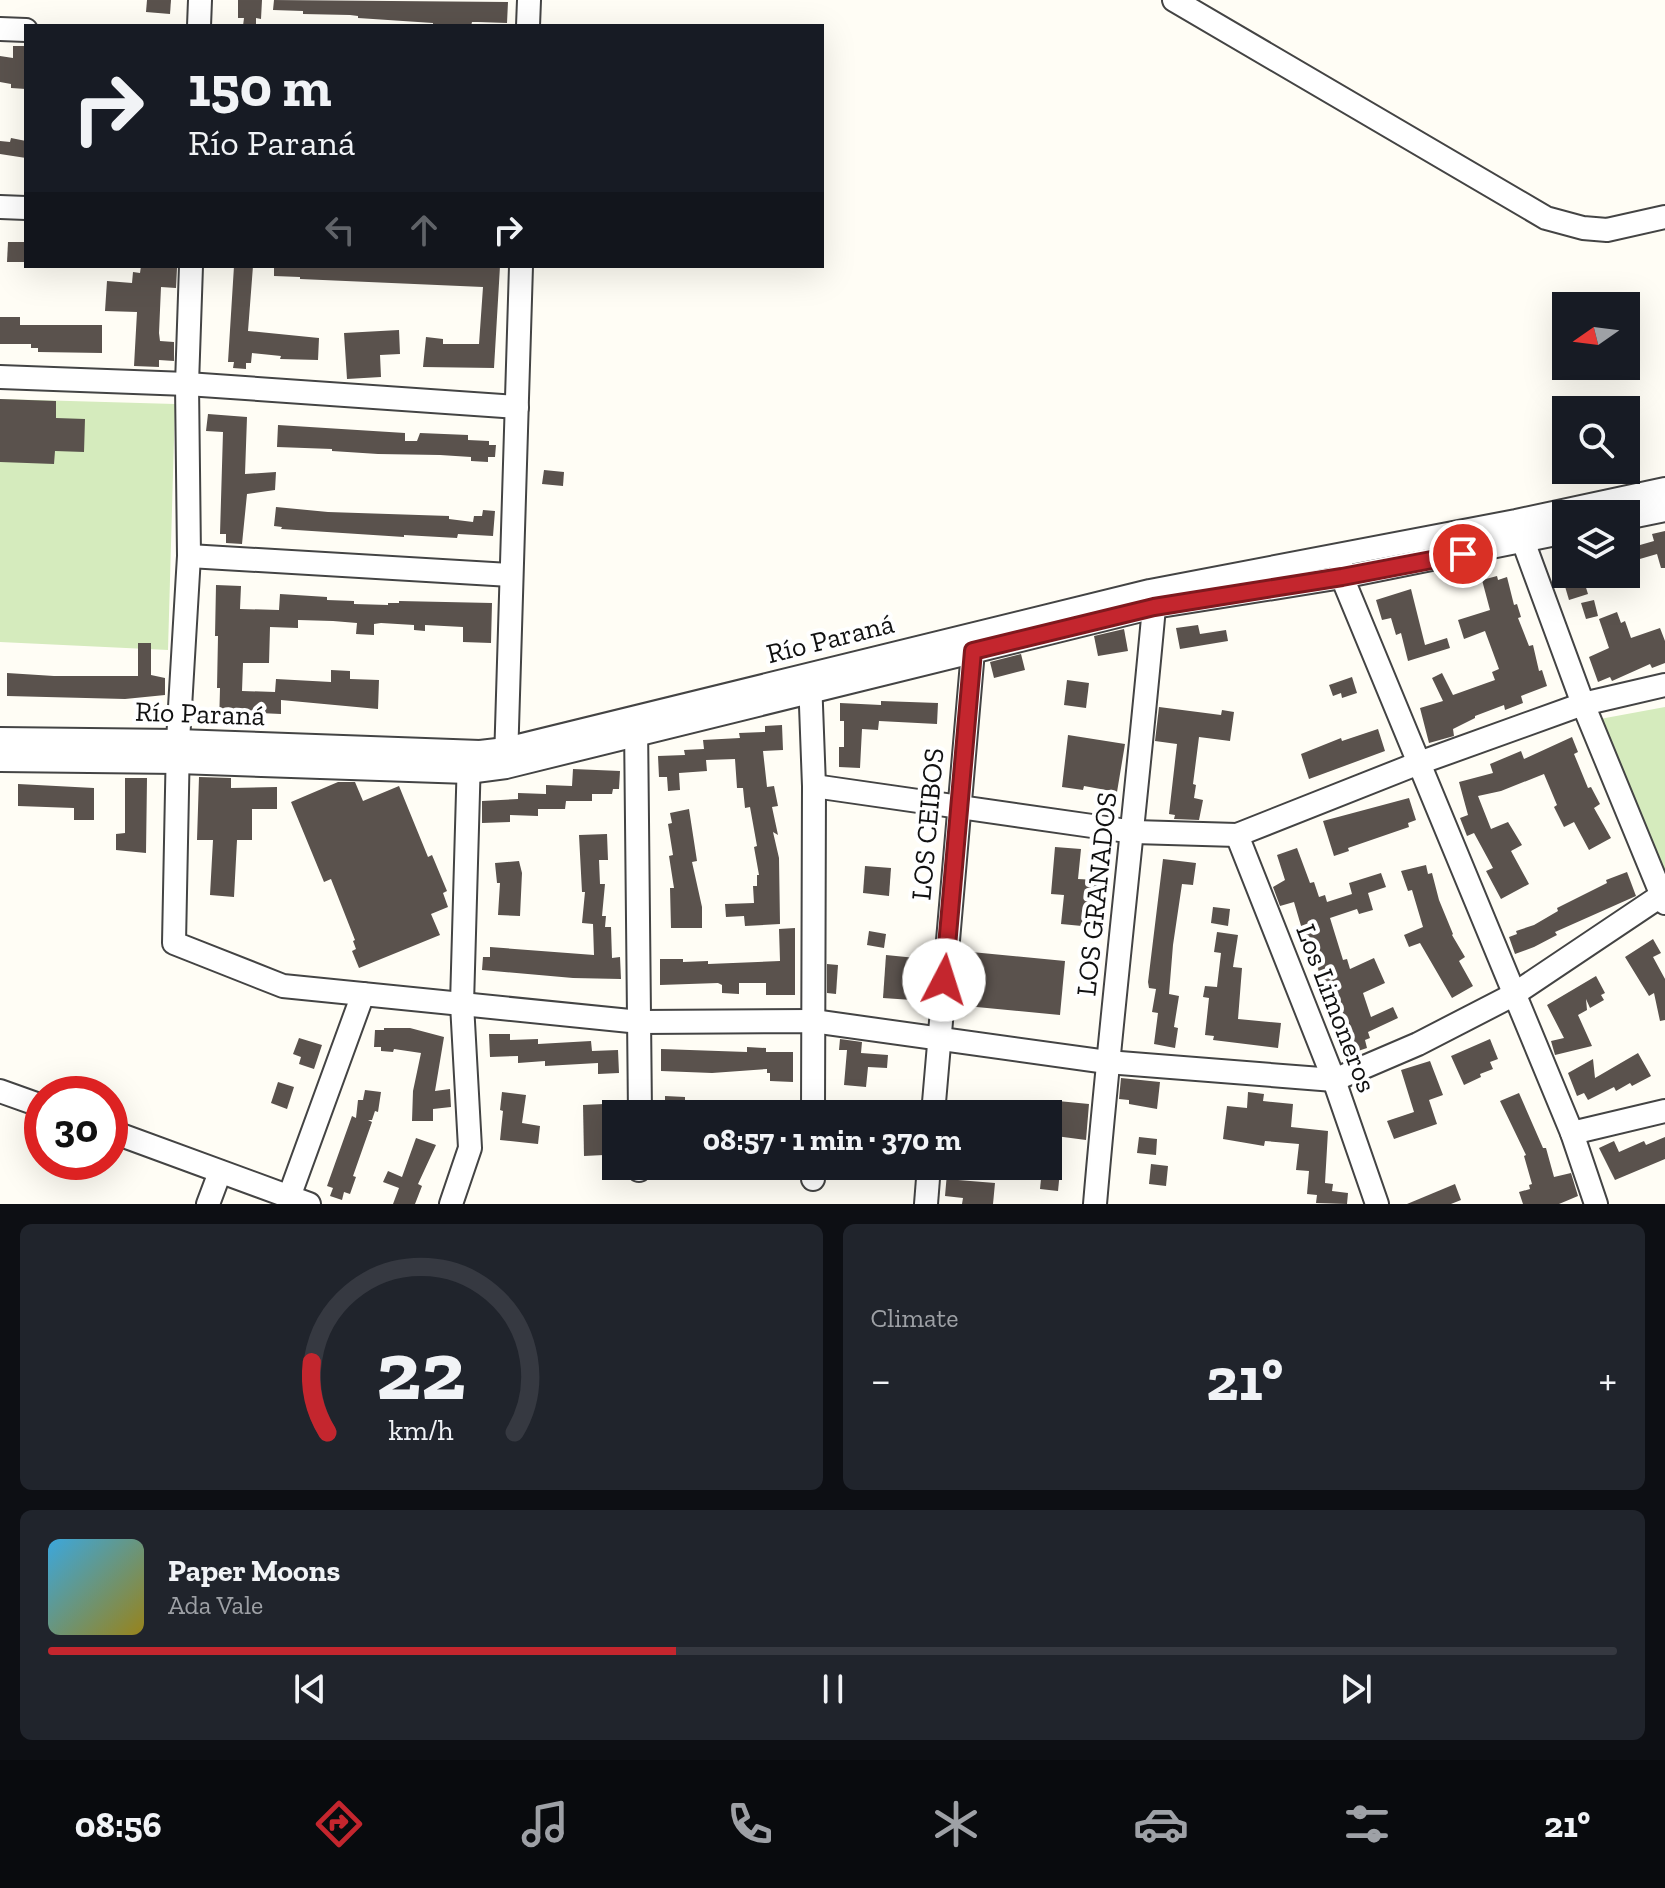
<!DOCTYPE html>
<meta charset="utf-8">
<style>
:root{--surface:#171b24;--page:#20242c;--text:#f1f3f6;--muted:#9ea1a6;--line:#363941;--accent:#c4262e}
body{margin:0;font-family:"Zilla Slab",serif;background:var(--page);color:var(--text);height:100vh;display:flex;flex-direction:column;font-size:30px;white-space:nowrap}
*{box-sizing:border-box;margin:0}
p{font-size:26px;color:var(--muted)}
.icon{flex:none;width:44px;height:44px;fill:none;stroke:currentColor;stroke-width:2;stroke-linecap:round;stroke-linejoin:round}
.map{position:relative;height:1204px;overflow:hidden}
.details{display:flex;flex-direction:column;gap:20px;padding:20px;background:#0d0f14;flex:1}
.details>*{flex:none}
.hud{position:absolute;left:24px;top:24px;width:800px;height:244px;border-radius:0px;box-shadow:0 8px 32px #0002;background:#171b24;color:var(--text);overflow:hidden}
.needle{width:52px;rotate:256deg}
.fabs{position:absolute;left:1552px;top:292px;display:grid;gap:16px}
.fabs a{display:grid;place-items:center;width:88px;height:88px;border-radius:0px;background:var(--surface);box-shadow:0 8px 32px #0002;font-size:40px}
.speed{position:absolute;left:24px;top:1076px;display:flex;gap:16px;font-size:40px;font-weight:700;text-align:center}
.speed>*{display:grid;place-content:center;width:104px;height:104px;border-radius:50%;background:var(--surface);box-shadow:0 8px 32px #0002;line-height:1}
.speed .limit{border:12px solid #d22;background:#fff;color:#111}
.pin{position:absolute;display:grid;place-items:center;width:68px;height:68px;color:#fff;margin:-34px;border:4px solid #fff;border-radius:50%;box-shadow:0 2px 8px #0007}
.me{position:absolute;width:88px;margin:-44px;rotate:5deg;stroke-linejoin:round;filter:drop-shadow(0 0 6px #0008)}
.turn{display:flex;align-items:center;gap:28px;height:168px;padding:0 32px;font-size:36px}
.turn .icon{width:104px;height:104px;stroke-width:2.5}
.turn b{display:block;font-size:56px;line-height:68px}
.lanes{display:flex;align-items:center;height:76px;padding:0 32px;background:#0003;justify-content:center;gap:40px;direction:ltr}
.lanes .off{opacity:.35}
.big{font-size:60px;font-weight:800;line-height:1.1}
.details .widget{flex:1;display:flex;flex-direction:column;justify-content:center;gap:12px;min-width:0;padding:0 28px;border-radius:12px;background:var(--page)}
.details .dial{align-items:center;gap:0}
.dial svg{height:208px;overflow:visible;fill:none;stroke:var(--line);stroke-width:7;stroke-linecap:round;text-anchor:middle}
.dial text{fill:var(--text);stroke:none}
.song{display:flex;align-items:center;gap:24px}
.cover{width:96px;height:96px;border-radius:12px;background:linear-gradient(135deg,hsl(200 70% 55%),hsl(50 70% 35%))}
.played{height:8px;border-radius:4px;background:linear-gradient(90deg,var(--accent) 40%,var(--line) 40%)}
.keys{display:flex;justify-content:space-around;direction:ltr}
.heat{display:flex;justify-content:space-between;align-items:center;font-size:44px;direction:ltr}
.details .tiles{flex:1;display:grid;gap:20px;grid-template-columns:1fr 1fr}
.widget:last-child{grid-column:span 2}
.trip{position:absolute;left:602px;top:1100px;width:460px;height:80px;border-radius:0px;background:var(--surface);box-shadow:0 8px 32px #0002;font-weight:800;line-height:80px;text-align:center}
.tabs{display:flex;height:128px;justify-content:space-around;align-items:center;background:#090b0e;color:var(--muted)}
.tabs .icon{width:56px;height:56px}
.tabs .current{color:var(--accent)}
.tabs b{font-size:36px;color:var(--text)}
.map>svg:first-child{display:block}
</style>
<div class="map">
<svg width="1665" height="1204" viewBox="0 0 1665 1204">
<rect width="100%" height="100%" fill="#fffdf5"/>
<g fill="#d5ebbd">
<polygon points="0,399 175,404 168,650 0,642"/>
<polygon points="1665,707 1665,889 1600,719"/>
</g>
<g fill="#5a524d">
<polygon points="147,0 171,0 170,14 146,12"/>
<polygon points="238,0 262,0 261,19 256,18 256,26 243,26 244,18 238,18"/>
<polygon points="274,0 508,2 507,23 478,22 472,22 471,26 433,26 433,23 358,18 358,16 350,15 303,14 303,11 273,10"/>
<polygon points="13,46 26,46 26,89 11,88 11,84 0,82 0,56 13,58"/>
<polygon points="11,138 26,141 26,158 0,154 0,141 10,142"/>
<polygon points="8,242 26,242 26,262 7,262"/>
<polygon points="141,266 177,268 176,288 161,287 159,333 160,341 174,342 174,361 159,360 159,367 134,366 137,312 105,311 107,281 132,283 133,272 140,273"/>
<polygon points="234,266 253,266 248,331 319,338 318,360 280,359 281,356 252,353 251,363 246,363 246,369 233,368 234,362 228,362"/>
<polygon points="274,266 500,266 494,368 423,367 426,337 443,339 443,344 479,344 483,287 300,279 300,277 274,276"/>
<polygon points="0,317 20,317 20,325 102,325 102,353 38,352 38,348 31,348 31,344 0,344"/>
<polygon points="399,330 400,354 380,355 381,377 347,379 344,333"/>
<polygon points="0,399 56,401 56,418 85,419 84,452 55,451 54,464 0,462"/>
<polygon points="208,414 247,417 245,474 276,472 275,490 247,494 242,544 226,543 226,534 220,534 223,432 206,431"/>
<polygon points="278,425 405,433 405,441 417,441 420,433 468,435 468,440 489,441 489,445 496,445 495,457 488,457 488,462 471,461 471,457 440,455 378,454 332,451 332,449 277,447"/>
<polygon points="544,470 564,472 563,486 542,484"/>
<polygon points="276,507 328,512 449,516 449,519 473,522 474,516 482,516 483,510 495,511 493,536 458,534 457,538 404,535 404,537 281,529 282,527 274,526"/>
<polygon points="1665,531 1665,568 1661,568 1657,554 1626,563 1626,549 1654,541 1652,534"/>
<polygon points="1497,576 1498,580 1507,577 1514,605 1517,604 1521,617 1518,618 1529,646 1533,645 1539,671 1542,670 1547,686 1521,696 1523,703 1505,710 1504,705 1475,716 1475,718 1453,729 1454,736 1429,743 1420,708 1443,701 1432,678 1442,673 1453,695 1495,680 1492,672 1499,669 1485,631 1464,639 1458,620 1490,610 1482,580"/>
<polygon points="1583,578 1588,594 1569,600 1564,583"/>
<polygon points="216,585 241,586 240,609 279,610 280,594 327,597 327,600 354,601 354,604 388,605 388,603 399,603 399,601 492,603 491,643 463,642 463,627 425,625 425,631 414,630 414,625 381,623 374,624 374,635 356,634 357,623 333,621 298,620 298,628 270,627 269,663 243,663 242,691 275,692 276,679 331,682 331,670 350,671 350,679 379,680 378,709 281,700 281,714 235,712 235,726 219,726 220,688 217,688 218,636 215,636"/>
<polygon points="1411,589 1425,645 1447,638 1450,648 1408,661 1401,633 1396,635 1391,618 1382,620 1376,600"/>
<polygon points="1594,600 1598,616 1586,619 1581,603"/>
<polygon points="1617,612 1621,623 1625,621 1631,638 1660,628 1665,641 1665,663 1652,668 1650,664 1612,681 1610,677 1598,682 1589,657 1609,648 1599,619"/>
<polygon points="1198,625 1200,634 1226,630 1228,641 1180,649 1176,628"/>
<polygon points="1124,629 1128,651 1098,656 1094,636"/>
<polygon points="138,643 151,643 151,675 165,678 165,695 125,699 7,696 7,673 54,676 138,676"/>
<polygon points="1021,654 1025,670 994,678 990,662"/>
<polygon points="1352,677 1357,693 1342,698 1341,693 1333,696 1329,685"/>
<polygon points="1067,680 1089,683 1086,708 1064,705"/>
<polygon points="881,701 938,703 937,724 879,721 878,730 862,729 860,768 839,767 839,747 844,747 844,721 840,721 840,703 881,705"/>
<polygon points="1159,707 1221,715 1222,710 1234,712 1230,741 1199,737 1193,784 1196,785 1194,798 1203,800 1199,820 1174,819 1175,815 1169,814 1177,744 1155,741"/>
<polygon points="782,725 783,750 763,751 767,787 774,786 778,806 772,807 778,835 773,832 779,858 780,924 745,926 744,916 726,917 725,904 754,903 753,886 757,886 757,875 759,875 754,847 757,846 750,807 745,808 743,788 737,788 735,759 706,760 707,771 679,773 680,790 668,791 667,777 659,777 658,756 685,755 684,750 704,749 703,740 740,738 739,733 765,732 765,726"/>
<polygon points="1378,729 1385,751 1309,779 1301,754 1341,738 1342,741"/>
<polygon points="1068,735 1125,744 1117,792 1084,786 1083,790 1062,787"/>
<polygon points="1572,737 1578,752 1574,754 1588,788 1591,787 1600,804 1594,808 1611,838 1589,850 1574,822 1564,827 1554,807 1557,805 1544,774 1501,791 1478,796 1491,829 1508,822 1522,845 1511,851 1529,884 1501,899 1486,871 1493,868 1474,833 1467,836 1460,818 1468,815 1459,782 1493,773 1490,764 1521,751 1524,759"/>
<polygon points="573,769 620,771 619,789 613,789 612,794 592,794 592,801 566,801 565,809 538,809 538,816 510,815 510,822 482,823 482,801 518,799 518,793 546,794 546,785 572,786"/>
<polygon points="199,777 231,778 231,788 277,787 277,809 252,809 252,840 237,840 234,897 210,895 213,840 197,840"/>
<polygon points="125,778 147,778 146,853 116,850 116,834 125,833"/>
<polygon points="338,782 355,782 363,801 399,786 428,857 432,855 447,891 443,893 448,907 431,914 440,935 359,968 352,951 356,949 353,941 355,940 331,879 324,882 291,802"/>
<polygon points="18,784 94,788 94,820 74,820 74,808 18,806"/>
<polygon points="1409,798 1416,820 1408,823 1409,827 1348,848 1349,851 1334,856 1323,821"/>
<polygon points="689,809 697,861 692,862 702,907 702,928 671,928 670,888 674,888 669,856 673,855 668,824 672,823 670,813"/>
<polygon points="607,834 608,860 599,860 600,884 605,884 602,916 606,916 605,927 611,927 612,958 620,957 621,979 573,978 482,970 483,957 490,957 490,947 594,955 593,924 582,923 585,892 582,892 579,835"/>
<polygon points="1055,847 1081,849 1078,879 1097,880 1095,909 1105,910 1103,928 1061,924 1064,895 1051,894"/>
<polygon points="1297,848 1310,883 1314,882 1319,897 1325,895 1327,902 1352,894 1349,883 1381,873 1386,887 1368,893 1373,910 1359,914 1357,909 1330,918 1343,960 1347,959 1350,969 1374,958 1385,983 1363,993 1371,1017 1393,1007 1398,1018 1368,1032 1370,1038 1365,1040 1367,1048 1355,1052 1352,1044 1348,1045 1334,1003 1332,1004 1324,978 1321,979 1313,952 1309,953 1294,902 1280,906 1273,887 1285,880 1277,855"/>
<polygon points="1163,859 1196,863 1193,885 1182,884 1173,945 1169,994 1179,996 1174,1027 1178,1028 1175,1048 1154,1044 1158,1013 1152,1012 1156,989 1149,988 1148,982"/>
<polygon points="519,861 522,873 520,916 498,915 500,883 497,883 495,863"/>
<polygon points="1426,865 1428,874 1432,873 1439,900 1453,934 1452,935 1465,957 1459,961 1473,986 1452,998 1420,943 1409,947 1404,935 1423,927 1412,890 1408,891 1401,871"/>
<polygon points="865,866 891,868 889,896 863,893"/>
<polygon points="1627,872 1636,896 1555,932 1557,935 1534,947 1515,954 1509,937 1517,934 1516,931 1534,925 1558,911 1557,908 1607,883 1606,880"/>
<polygon points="1213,907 1230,909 1228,926 1211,923"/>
<polygon points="795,928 795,995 766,995 766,983 739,983 739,994 722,993 722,985 718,983 660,985 660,959 683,959 683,962 708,961 708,964 780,961 779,929"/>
<polygon points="869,931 886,934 884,948 867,945"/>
<polygon points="1217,932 1238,935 1233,967 1242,968 1238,1019 1281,1023 1278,1048 1213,1040 1214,1036 1205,1035 1209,998 1203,997 1205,986 1217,987 1221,953 1214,952"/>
<polygon points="1653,939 1661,953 1653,957 1665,979 1665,1020 1660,1021 1654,993 1649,996 1625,957"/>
<polygon points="961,951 1065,961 1060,1015 956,1005"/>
<polygon points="886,955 916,958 912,1000 883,998"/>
<polygon points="827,964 838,965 836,994 827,993"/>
<polygon points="1596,976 1605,993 1601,995 1604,1000 1590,1008 1586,999 1587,1010 1578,1015 1592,1046 1555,1055 1551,1041 1564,1038 1547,1005"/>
<polygon points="384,1028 410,1028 444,1037 435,1091 450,1089 451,1107 433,1109 433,1121 412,1121 413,1091 421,1053 394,1049 393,1052 381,1051 381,1047 374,1047 375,1030 384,1030"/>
<polygon points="489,1034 510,1034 510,1040 538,1039 538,1044 591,1041 592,1051 618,1050 619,1073 598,1074 598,1063 545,1066 545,1061 518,1063 518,1056 490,1057"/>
<polygon points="299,1038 322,1045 314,1069 299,1064 301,1057 293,1054"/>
<polygon points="840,1039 862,1042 861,1053 888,1055 887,1068 868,1067 866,1087 844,1085 847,1050 839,1050"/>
<polygon points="1490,1039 1498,1059 1490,1062 1493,1069 1480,1074 1481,1077 1464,1085 1451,1056"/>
<polygon points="747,1047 766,1048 766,1052 793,1052 793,1082 770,1081 770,1073 767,1073 767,1069 712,1073 661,1071 661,1049 747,1052"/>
<polygon points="1638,1053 1651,1076 1632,1086 1630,1083 1616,1091 1614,1087 1588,1100 1584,1093 1577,1096 1568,1073 1593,1059 1595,1078"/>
<polygon points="1430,1061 1443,1095 1429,1100 1437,1124 1394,1139 1387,1121 1414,1112 1401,1070"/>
<polygon points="1121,1078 1160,1082 1157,1109 1129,1104 1129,1100 1119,1099"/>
<polygon points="278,1082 294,1087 287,1109 271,1103"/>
<polygon points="365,1090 381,1092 378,1112 375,1111 372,1120 368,1120 372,1122 353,1176 356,1177 350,1194 344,1192 342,1200 330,1196 333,1188 327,1186 352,1116 356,1118 358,1100 363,1100"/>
<polygon points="502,1092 526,1095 522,1123 540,1126 538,1144 500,1140 503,1111 500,1110"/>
<polygon points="1248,1092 1264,1094 1263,1101 1293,1104 1291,1127 1328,1131 1325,1183 1333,1184 1332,1191 1348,1193 1347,1204 1316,1203 1317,1195 1307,1194 1309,1171 1296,1170 1299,1144 1265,1141 1264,1146 1223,1139 1227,1106 1247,1108"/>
<polygon points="1519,1093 1543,1148 1546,1148 1554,1177 1571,1173 1578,1196 1559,1204 1523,1204 1519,1192 1530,1189 1529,1185 1532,1184 1524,1156 1526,1155 1500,1101"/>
<polygon points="665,1096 685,1097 685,1112 665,1112"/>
<polygon points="1058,1101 1089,1104 1086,1140 1048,1135 1048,1118 1050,1119 1051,1115 1057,1116"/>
<polygon points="604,1104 604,1155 584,1156 583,1105"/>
<polygon points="1139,1137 1157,1139 1156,1155 1137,1153"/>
<polygon points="1665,1137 1665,1159 1615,1180 1599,1148 1614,1141 1619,1152 1644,1141 1646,1145"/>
<polygon points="416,1138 436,1145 418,1184 422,1186 415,1204 393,1204 399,1188 383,1182 388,1171 402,1177"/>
<polygon points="1151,1164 1168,1166 1166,1186 1149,1184"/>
<polygon points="1042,1169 1060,1171 1058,1191 1040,1189"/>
<polygon points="947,1173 958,1174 958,1180 995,1183 993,1204 962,1204 963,1198 945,1196"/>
<polygon points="1455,1184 1461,1200 1451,1204 1407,1204"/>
</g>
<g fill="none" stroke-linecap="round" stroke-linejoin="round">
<g stroke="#444" stroke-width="26">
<g id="minor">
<polyline points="1174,0 1546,218 1583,228 1607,230 1665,217"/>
<polyline points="199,26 200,0"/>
<polyline points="528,26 529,0"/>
<polyline points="0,29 26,30"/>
<polyline points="0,207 26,208"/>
<polyline points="191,266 187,384 189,556 178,741 174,943 283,986 640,1022 813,1021 1107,1062 1334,1080 1418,1044 1513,995 1665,893"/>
<polyline points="0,377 187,384 517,407"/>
<polyline points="1626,518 1665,510"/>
<polyline points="1519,530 1583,704 1665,903"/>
<polyline points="189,556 511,575"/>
<polyline points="1341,564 1342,577 1572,1133 1596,1204"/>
<polyline points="810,679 814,786 813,1114"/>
<polyline points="636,723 640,1114"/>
<polyline points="0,739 178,741 480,752 506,749 1150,591 1516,521 1665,489"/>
<polyline points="0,760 178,762 468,772 506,767 1154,607 1342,577 1566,532"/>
<polyline points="506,761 521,266"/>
<polyline points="814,786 1134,832 1237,835 1419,763 1583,704 1665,685"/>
<polyline points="1237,835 1334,1080 1377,1204"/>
<polyline points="0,1091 42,1106"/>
<polyline points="933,1114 973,651 971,640"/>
<polyline points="110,1131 309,1204"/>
<polyline points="1572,1133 1665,1111"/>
<polyline points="639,1170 639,1166"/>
<polyline points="813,1179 813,1166"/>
<polyline points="289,1197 363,994"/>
<polyline points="208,1204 220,1172"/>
<polyline points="451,1204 470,1148 462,1004 469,757"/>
<polyline points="926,1204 929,1166"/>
<path d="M 1095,1204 C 1112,1005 1136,806 1154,607 L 1152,596"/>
</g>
</g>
<use href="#minor" stroke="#fff" stroke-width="22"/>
</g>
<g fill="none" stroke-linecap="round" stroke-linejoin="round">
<g stroke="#7f191e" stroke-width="20">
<polyline id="route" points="944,980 973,651 1154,607 1342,577 1463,554"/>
</g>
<use href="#route" stroke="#c4262e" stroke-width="14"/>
</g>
<g text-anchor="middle" stroke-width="8" stroke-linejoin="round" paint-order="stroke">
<g font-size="28" fill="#111" stroke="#fff">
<text transform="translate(830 638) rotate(-14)" y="10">Río Paraná</text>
<text transform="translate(200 713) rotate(2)" y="10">Río Paraná</text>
<text transform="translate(927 824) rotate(-85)" y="10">LOS CEIBOS</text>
<text transform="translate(1096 894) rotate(-84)" y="10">LOS GRANADOS</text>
<text transform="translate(1337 1008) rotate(69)" y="10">Los Limoneros</text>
</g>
</g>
</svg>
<div class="fabs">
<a><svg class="needle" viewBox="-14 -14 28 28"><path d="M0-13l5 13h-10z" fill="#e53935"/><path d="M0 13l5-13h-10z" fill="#9ea1a6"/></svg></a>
<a><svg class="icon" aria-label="search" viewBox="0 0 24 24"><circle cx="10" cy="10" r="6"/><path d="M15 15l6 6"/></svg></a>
<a><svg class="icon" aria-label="layers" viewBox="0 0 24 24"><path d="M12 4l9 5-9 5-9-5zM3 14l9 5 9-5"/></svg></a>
</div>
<div class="speed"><div class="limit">30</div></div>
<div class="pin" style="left:1463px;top:554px;background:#d93025"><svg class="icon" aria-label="arrive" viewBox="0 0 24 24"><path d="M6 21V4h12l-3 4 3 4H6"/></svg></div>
<svg class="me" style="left:944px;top:980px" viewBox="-20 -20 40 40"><circle r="19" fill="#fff"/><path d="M0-13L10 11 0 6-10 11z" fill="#c4262e"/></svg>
<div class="trip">08:57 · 1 min · 370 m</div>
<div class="hud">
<div class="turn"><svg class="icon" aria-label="right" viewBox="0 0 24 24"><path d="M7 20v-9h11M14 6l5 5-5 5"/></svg><div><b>150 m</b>Río Paraná</div></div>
<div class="lanes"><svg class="icon off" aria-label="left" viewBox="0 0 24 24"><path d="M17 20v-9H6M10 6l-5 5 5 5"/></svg><svg class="icon off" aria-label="ahead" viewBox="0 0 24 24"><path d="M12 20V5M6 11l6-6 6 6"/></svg><svg class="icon" aria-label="right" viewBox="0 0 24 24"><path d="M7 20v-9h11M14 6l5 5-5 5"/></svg></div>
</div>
</div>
<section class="details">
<div class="tiles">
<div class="widget dial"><svg viewBox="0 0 100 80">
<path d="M14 69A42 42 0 1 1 86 69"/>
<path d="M14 69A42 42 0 0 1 8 42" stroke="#c4262e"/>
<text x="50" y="56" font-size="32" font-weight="700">22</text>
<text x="50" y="72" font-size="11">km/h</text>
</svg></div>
<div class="widget"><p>Climate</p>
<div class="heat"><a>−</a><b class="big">21°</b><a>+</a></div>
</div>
<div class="widget">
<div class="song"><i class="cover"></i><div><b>Paper Moons</b><p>Ada Vale</p></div></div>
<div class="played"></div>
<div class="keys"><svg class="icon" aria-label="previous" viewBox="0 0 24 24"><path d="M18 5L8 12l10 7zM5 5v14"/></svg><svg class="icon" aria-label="pause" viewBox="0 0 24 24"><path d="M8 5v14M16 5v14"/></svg><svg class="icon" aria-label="next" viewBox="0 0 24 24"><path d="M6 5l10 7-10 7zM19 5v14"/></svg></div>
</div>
</div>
</section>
<nav class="tabs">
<b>08:56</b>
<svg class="icon current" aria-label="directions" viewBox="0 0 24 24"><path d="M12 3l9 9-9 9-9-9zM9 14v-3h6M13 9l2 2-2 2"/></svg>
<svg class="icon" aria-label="music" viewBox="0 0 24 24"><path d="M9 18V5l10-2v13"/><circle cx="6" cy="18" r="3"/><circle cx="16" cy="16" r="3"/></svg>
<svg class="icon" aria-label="phone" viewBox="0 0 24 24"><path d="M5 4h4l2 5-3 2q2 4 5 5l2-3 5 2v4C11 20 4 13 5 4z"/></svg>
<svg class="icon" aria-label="climate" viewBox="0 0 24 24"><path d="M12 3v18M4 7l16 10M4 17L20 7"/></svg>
<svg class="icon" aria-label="car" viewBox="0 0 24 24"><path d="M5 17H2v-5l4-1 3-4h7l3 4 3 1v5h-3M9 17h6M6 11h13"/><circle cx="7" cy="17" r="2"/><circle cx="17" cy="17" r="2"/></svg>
<svg class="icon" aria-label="filters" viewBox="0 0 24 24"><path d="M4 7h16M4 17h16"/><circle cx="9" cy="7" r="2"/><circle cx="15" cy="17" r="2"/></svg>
<b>21°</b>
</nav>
